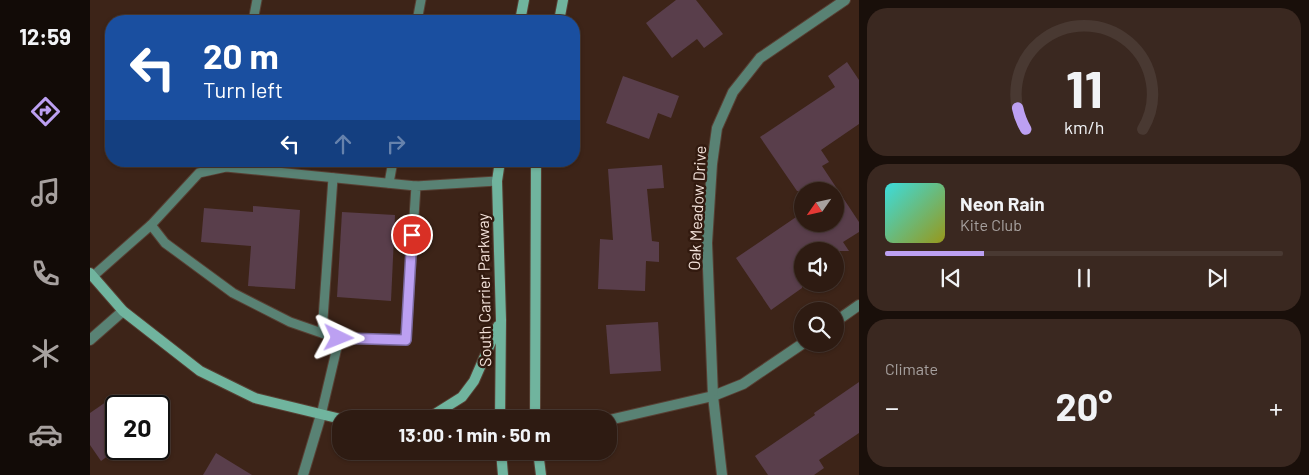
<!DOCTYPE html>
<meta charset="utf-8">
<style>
:root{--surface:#2e1b12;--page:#3a2820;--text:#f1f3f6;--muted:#a7a19f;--line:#493932;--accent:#bca0f2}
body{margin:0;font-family:Barlow,sans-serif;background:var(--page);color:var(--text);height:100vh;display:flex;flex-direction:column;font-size:19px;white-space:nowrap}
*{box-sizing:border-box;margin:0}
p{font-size:16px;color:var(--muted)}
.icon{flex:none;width:28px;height:28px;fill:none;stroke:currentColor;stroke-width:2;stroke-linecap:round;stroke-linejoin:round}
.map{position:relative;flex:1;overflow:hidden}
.drawer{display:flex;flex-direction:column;gap:8px;padding:8px;background:#190f0a;width:450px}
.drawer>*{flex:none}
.top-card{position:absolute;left:15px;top:15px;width:475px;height:152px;border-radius:20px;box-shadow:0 1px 4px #0004,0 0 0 1px var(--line);background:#1a4fa0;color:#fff;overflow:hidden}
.needle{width:32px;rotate:236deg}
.buttons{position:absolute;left:704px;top:182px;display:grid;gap:10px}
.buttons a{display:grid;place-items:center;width:50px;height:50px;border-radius:50%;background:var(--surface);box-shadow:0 1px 4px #0004,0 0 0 1px var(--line);font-size:25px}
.speed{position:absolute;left:15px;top:395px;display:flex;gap:10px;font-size:25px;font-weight:700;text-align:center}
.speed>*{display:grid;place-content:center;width:65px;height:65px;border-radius:50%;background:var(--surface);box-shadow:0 1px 4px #0004,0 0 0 1px var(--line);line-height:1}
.speed .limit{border:2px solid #111;border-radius:8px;background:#fff;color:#111}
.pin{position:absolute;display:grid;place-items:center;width:42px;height:42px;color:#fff;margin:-21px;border:2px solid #fff;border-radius:50%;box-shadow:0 1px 5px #0007}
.me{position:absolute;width:55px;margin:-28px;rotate:92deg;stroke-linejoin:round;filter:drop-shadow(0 0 4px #0008)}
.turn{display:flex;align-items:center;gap:18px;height:105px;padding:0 15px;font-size:22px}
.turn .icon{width:65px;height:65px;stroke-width:2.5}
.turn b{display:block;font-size:35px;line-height:42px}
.lanes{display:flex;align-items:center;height:48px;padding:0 15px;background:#0003;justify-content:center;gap:25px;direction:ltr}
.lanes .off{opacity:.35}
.big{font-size:38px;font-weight:700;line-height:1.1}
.drawer .tile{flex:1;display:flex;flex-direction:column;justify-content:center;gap:8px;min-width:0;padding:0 18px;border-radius:20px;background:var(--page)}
.drawer .dial{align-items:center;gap:0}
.dial svg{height:130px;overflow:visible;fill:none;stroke:var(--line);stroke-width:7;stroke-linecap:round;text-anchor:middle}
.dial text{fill:var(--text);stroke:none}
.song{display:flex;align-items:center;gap:15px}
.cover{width:60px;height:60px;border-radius:8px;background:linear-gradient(135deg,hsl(180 70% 55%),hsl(60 70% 35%))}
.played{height:5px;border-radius:2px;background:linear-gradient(90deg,var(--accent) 25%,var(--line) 25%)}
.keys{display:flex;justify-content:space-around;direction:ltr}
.heat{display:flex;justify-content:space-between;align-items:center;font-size:28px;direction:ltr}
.trip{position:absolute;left:242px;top:410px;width:285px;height:50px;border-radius:20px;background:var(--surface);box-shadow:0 1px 4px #0004,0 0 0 1px var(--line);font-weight:700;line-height:50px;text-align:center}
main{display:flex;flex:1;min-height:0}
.tab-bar{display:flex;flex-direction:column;width:90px;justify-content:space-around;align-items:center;background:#120b07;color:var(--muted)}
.tab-bar .icon{width:35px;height:35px}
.tab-bar .on{color:var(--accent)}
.tab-bar b{font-size:22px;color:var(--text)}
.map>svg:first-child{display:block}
</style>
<main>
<nav class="tab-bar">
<b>12:59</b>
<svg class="icon on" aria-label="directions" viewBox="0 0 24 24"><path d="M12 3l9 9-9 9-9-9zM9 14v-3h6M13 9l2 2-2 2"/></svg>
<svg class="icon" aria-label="music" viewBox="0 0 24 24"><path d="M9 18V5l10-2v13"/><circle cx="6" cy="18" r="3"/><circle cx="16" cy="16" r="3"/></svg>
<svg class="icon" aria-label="phone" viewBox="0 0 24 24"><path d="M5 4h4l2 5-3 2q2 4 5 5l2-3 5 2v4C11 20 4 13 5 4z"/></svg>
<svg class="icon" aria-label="climate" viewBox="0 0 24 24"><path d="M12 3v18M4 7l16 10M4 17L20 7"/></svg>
<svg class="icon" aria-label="car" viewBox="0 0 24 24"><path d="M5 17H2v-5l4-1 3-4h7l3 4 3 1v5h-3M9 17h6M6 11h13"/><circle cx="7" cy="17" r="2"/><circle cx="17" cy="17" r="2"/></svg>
</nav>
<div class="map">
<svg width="769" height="475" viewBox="0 0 769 475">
<rect width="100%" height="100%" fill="#3d2418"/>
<g fill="#593e4b">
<polygon points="586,0 606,0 633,34 614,48 607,39 582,58 556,23"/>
<polygon points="757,62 769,80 769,124 731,150 739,162 732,166 769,222 769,232 753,242 759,251 712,251 712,288 681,310 646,258 712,213 712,224 745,224 745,191 707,191 670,137 745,87 738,76"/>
<polygon points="533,76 589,96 581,118 568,113 559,139 516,123"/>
<polygon points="572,165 574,188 557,189 562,241 569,242 569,262 556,261 555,291 508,289 510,239 523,240 518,169"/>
<polygon points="163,206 210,210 205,289 158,286 161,246 111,242 114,208 163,212"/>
<polygon points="252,212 305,215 301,301 247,297"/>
<polygon points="568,322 571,371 520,374 516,325"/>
<polygon points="769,382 769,433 729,460 734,468 724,475 678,475 665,456 725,415 724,413"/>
<polygon points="26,395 26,450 11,461 0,445 0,413"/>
<polygon points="126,453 162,475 113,475"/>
</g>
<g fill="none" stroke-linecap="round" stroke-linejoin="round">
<g stroke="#573f33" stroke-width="11">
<g id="lane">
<polyline points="163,21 167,0"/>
<polyline points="327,21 331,0"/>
<polyline points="299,183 303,161"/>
<polyline points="61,225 109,173 136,167 326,186"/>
<polyline points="2,277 61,225 75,243 143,293 200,322 249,339"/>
<polyline points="232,333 243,178"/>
<polyline points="231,415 249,339 316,340 326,186 407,181"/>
</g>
</g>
<g stroke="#573f33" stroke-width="12">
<g id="street">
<polyline points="745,322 769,305"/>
<polyline points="0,340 33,311"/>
<polyline points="519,420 623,396 653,384 712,344"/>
<polyline points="213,475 231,415"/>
<polyline points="632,475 623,396 617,243 622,164 627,128 643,92 670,58 755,0"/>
</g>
</g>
<g stroke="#573f33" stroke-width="12">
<g id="secondary">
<polyline points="430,21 434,0"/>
<polyline points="469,21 473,0"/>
<polyline points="410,161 407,181 411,320 410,419"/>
<polyline points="0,273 33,311 110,371 165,398 251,419"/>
<polyline points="337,419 372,397 384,381 408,326"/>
<polyline points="445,419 446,161"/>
<polyline points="411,451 413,475"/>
<polyline points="448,451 451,475"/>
</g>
</g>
<use href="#lane" stroke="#598274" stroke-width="9"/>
<use href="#street" stroke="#598274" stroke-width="10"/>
<use href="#secondary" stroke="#70b49e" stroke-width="10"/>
</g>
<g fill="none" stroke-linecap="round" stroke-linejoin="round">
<g stroke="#7a689d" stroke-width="12">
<polyline id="route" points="249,338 316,340 322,235"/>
</g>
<use href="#route" stroke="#bca0f2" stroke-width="9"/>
</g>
<g text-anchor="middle" stroke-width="5" stroke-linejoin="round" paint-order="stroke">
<g font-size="16" fill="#f4e3db" stroke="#321a0f">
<text transform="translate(607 208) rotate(-87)" y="6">Oak Meadow Drive</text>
<text transform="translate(394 290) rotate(-91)" y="6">South Carrier Parkway</text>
</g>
</g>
</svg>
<div class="buttons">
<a><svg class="needle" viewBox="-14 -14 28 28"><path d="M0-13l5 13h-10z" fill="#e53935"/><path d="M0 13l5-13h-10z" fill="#a7a19f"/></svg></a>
<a><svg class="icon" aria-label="sound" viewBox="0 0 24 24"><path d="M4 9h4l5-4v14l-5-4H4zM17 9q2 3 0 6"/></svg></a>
<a><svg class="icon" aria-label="search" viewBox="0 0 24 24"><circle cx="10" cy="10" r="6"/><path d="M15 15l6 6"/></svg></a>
</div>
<div class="speed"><div class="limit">20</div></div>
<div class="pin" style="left:322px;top:235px;background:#d93025"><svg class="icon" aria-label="arrive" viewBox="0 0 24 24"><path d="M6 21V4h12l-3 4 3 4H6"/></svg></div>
<svg class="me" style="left:249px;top:338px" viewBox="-20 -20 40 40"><path d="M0-17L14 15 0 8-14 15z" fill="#bca0f2" stroke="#fff" stroke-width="4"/></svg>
<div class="trip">13:00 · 1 min · 50 m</div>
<div class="top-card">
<div class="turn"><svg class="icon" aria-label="left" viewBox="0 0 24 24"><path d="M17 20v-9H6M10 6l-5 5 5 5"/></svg><div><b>20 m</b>Turn left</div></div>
<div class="lanes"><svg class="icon" aria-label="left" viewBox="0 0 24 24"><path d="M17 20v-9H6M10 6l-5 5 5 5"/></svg><svg class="icon off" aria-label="ahead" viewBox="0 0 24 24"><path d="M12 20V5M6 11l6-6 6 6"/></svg><svg class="icon off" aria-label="right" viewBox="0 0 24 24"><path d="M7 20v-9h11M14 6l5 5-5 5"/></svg></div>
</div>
</div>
<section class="drawer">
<div class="tile dial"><svg viewBox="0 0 100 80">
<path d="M14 69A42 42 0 1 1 86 69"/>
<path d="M14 69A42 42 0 0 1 9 56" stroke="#bca0f2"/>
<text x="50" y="56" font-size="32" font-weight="700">11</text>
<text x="50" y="72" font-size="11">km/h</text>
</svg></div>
<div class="tile">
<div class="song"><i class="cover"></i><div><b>Neon Rain</b><p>Kite Club</p></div></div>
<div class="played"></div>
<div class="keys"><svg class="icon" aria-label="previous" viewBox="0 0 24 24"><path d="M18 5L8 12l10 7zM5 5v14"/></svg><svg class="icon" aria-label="pause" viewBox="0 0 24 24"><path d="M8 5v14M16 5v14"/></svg><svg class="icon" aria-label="next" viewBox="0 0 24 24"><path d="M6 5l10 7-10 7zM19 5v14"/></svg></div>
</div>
<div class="tile"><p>Climate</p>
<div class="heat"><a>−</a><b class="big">20°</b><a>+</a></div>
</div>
</section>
</main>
